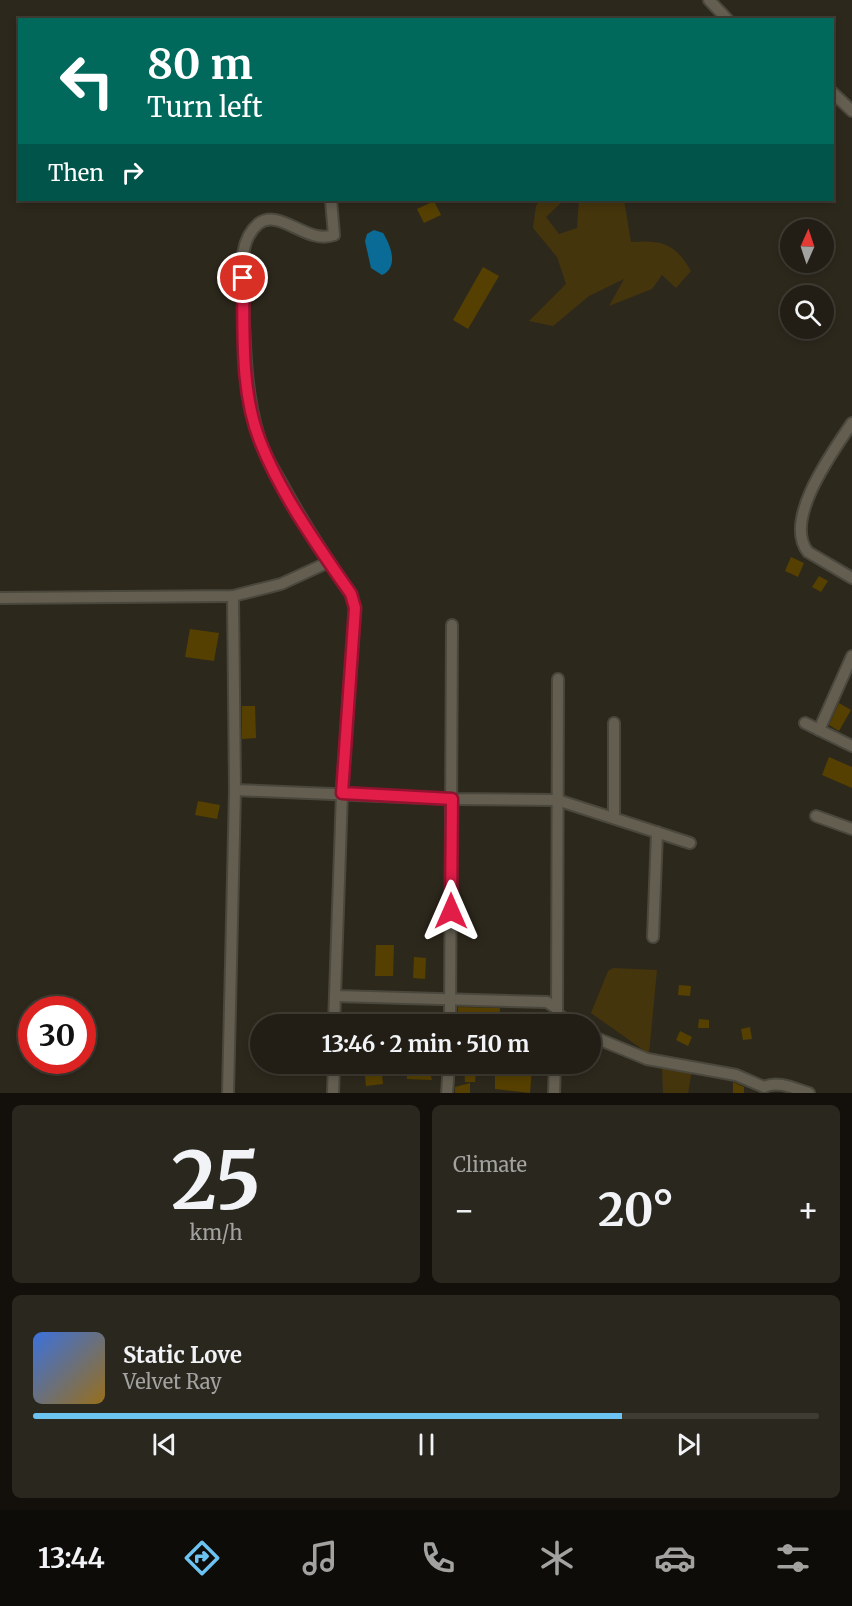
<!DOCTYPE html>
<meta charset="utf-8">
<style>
:root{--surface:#221e15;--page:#2a271e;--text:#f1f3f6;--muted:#a2a2a0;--line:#3f3c34;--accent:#6cc3f2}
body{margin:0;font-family:Merriweather,serif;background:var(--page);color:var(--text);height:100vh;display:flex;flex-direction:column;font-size:22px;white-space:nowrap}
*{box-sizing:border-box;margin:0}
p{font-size:20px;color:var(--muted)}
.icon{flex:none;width:33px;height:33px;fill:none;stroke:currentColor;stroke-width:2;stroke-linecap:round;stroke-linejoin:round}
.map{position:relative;height:1093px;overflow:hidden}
.panel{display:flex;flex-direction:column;gap:12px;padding:12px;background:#13100c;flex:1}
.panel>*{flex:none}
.banner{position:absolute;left:18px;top:18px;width:816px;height:183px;border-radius:0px;box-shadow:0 3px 9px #0003,0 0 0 2px var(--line);background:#00695c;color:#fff;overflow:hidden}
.needle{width:39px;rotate:3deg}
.controls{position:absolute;left:780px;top:219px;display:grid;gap:12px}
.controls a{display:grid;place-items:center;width:54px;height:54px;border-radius:50%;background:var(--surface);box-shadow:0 3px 9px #0003,0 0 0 2px var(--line);font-size:30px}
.speed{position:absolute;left:18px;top:996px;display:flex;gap:12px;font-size:30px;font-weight:700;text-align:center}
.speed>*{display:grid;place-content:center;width:78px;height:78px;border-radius:50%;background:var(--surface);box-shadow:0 3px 9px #0003,0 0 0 2px var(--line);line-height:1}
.speed .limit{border:9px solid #d22;background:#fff;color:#111}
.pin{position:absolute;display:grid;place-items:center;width:51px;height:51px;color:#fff;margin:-26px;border:3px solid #fff;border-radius:50%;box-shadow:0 2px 6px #0007}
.me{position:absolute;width:66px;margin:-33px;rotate:0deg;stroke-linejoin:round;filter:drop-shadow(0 0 4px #0008)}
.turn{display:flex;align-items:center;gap:21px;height:126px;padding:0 30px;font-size:27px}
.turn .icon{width:78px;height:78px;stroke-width:2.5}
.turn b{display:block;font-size:42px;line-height:51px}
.then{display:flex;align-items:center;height:57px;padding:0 30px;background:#0003;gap:12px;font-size:22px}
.big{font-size:45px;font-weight:700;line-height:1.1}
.panel .card{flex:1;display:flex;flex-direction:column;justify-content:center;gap:9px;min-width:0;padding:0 21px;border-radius:9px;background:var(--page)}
.panel .dial{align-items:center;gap:0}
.dial b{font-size:78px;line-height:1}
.song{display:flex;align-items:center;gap:18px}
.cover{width:72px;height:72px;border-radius:9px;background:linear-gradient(135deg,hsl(220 70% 55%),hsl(40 70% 35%))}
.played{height:6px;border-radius:3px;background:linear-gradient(90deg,var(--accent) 75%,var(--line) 75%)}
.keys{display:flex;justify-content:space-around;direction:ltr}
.heat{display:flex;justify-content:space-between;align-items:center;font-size:33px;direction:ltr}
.panel .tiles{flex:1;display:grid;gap:12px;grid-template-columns:1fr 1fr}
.card:last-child{grid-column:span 2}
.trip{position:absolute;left:250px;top:1014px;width:351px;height:60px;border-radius:30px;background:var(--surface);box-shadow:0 3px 9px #0003,0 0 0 2px var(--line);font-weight:700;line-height:60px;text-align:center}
.tabs{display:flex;height:96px;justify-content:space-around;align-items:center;background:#0e0c08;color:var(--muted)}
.tabs .icon{width:42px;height:42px}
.tabs .active{color:var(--accent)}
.tabs b{font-size:27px;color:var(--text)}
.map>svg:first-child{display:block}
</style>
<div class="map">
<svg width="852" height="1093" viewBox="0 0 852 1093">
<rect width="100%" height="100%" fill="#2d281c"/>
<g fill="#45350d">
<path d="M 540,200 L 564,200 L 546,217 L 559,234 L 577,228 L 579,200 L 624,200 L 631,242 C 662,240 675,243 691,271 L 676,288 L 662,275 L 652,289 L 609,306 L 624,279 L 589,296 L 553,326 L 529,321 L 566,284 L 557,257 L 533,228 L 536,206 Z"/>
<polygon points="613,968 657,970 649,1054 591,1013 608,971"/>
<polygon points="662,1068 692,1071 688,1093 663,1093"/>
</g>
<path fill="#0a6c96" d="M 374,230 L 383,233 C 391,246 399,267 382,275 L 371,268 L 365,241 L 367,234 Z"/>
<g fill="#554001">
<polygon points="434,201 441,215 424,223 417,209"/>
<polygon points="483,267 499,276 468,329 453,320"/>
<polygon points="791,557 804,563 798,577 785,571"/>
<polygon points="819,576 828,581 821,592 812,587"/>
<polygon points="190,629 219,633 214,661 185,657"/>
<polygon points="839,703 851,710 839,731 829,725"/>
<polygon points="242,706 255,706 256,738 242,739"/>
<polygon points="829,757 852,767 852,788 822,775"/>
<polygon points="198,801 220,805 217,819 195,815"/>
<polygon points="376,945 394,945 393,976 375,976"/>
<polygon points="414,957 426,958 425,979 413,978"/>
<polygon points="679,985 691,986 690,996 678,995"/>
<polygon points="458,1007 500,1008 499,1024 458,1023"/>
<polygon points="699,1019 709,1020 709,1028 698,1028"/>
<polygon points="750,1027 752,1039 743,1040 741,1029"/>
<polygon points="680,1031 692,1037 688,1046 676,1040"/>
<polygon points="464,1064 477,1064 475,1082 465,1082"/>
<polygon points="381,1065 383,1084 366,1086 364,1067"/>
<polygon points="428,1066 432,1080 407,1079 406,1067"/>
<polygon points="495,1068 532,1068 530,1093 495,1089"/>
<polygon points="733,1082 744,1087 744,1093 733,1093"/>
<polygon points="470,1083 470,1093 455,1093 455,1087"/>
</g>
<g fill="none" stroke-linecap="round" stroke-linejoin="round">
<g stroke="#4a473c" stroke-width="14">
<g id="street">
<polyline points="709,0 728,20"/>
<polyline points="832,92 852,111"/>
<path d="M 331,200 L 334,235 C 306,245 280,207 258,224 C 237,242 243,274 243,298 C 245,345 245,392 259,437 C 263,453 273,468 281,482 C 302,521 326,558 351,594 L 355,608 L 342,793 L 334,1024"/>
<path d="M 852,423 C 834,450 782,520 808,552 L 852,578"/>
<polyline points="0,598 233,596 281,584 329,562"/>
<polyline points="805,723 852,746"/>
<polyline points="819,730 852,656"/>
<polyline points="235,790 452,799 557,800 690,843"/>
<polyline points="816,816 852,829"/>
<polyline points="614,817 614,723"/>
<polyline points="653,937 657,832"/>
<polyline points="335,996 547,1002 556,1008"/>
<polyline points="557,1014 573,1024"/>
<polyline points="450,1024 452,625"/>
<polyline points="557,1024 558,679"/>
<polyline points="591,1036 647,1059 736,1075 764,1087"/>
<path d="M 764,1087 C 778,1080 795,1089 809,1093"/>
<polyline points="228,1093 235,790 233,596"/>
<polyline points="333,1093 334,1064"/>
<polyline points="447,1093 449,1064"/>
<polyline points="554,1093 555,1064"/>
</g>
</g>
<use href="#street" stroke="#635e50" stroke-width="10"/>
</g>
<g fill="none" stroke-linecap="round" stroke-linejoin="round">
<g stroke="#92132f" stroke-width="15">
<path id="route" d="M 243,278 C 244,331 240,391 260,441 C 280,493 319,548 351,594 L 355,608 L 342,793 L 452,799 L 451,911"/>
</g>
<use href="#route" stroke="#e11d48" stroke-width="10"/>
</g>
</svg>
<div class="controls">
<a><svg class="needle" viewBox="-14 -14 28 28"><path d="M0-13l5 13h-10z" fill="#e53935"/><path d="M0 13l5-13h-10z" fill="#a2a2a0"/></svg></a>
<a><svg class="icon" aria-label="search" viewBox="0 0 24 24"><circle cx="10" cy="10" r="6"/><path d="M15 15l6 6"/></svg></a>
</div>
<div class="speed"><div class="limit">30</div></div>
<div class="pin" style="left:243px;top:278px;background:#d93025"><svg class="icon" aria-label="arrive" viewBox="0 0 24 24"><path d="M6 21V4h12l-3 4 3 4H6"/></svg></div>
<svg class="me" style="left:451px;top:911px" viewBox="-20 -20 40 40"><path d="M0-17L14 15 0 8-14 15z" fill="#e11d48" stroke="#fff" stroke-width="4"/></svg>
<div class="trip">13:46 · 2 min · 510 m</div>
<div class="banner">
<div class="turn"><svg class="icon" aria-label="left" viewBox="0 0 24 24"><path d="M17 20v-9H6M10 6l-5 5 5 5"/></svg><div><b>80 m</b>Turn left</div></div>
<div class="then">Then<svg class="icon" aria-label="right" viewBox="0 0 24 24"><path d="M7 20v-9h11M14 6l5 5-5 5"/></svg></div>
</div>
</div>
<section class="panel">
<div class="tiles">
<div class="card dial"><b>25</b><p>km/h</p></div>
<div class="card"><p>Climate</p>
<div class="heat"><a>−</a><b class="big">20°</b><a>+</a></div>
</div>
<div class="card">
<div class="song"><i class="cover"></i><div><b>Static Love</b><p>Velvet Ray</p></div></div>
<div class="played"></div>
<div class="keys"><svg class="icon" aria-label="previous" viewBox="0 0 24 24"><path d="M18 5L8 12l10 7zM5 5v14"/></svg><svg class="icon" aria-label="pause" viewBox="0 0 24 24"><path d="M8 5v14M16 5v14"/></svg><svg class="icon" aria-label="next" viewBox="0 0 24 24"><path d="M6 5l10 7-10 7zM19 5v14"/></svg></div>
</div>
</div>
</section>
<nav class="tabs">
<b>13:44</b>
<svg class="icon active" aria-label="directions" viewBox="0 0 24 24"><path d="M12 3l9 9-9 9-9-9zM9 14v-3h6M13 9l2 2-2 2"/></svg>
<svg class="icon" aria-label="music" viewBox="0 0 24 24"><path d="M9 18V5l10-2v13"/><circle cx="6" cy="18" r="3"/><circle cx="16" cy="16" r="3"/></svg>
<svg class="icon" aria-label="phone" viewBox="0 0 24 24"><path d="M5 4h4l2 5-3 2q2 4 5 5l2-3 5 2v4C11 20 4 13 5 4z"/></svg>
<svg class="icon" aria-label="climate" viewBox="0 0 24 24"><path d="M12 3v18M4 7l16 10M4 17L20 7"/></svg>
<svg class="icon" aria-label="car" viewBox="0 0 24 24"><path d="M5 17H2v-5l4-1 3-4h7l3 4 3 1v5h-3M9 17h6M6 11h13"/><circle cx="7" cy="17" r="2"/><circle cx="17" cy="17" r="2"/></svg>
<svg class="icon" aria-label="filters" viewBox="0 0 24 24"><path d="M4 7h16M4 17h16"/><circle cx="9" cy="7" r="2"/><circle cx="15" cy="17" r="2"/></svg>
</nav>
